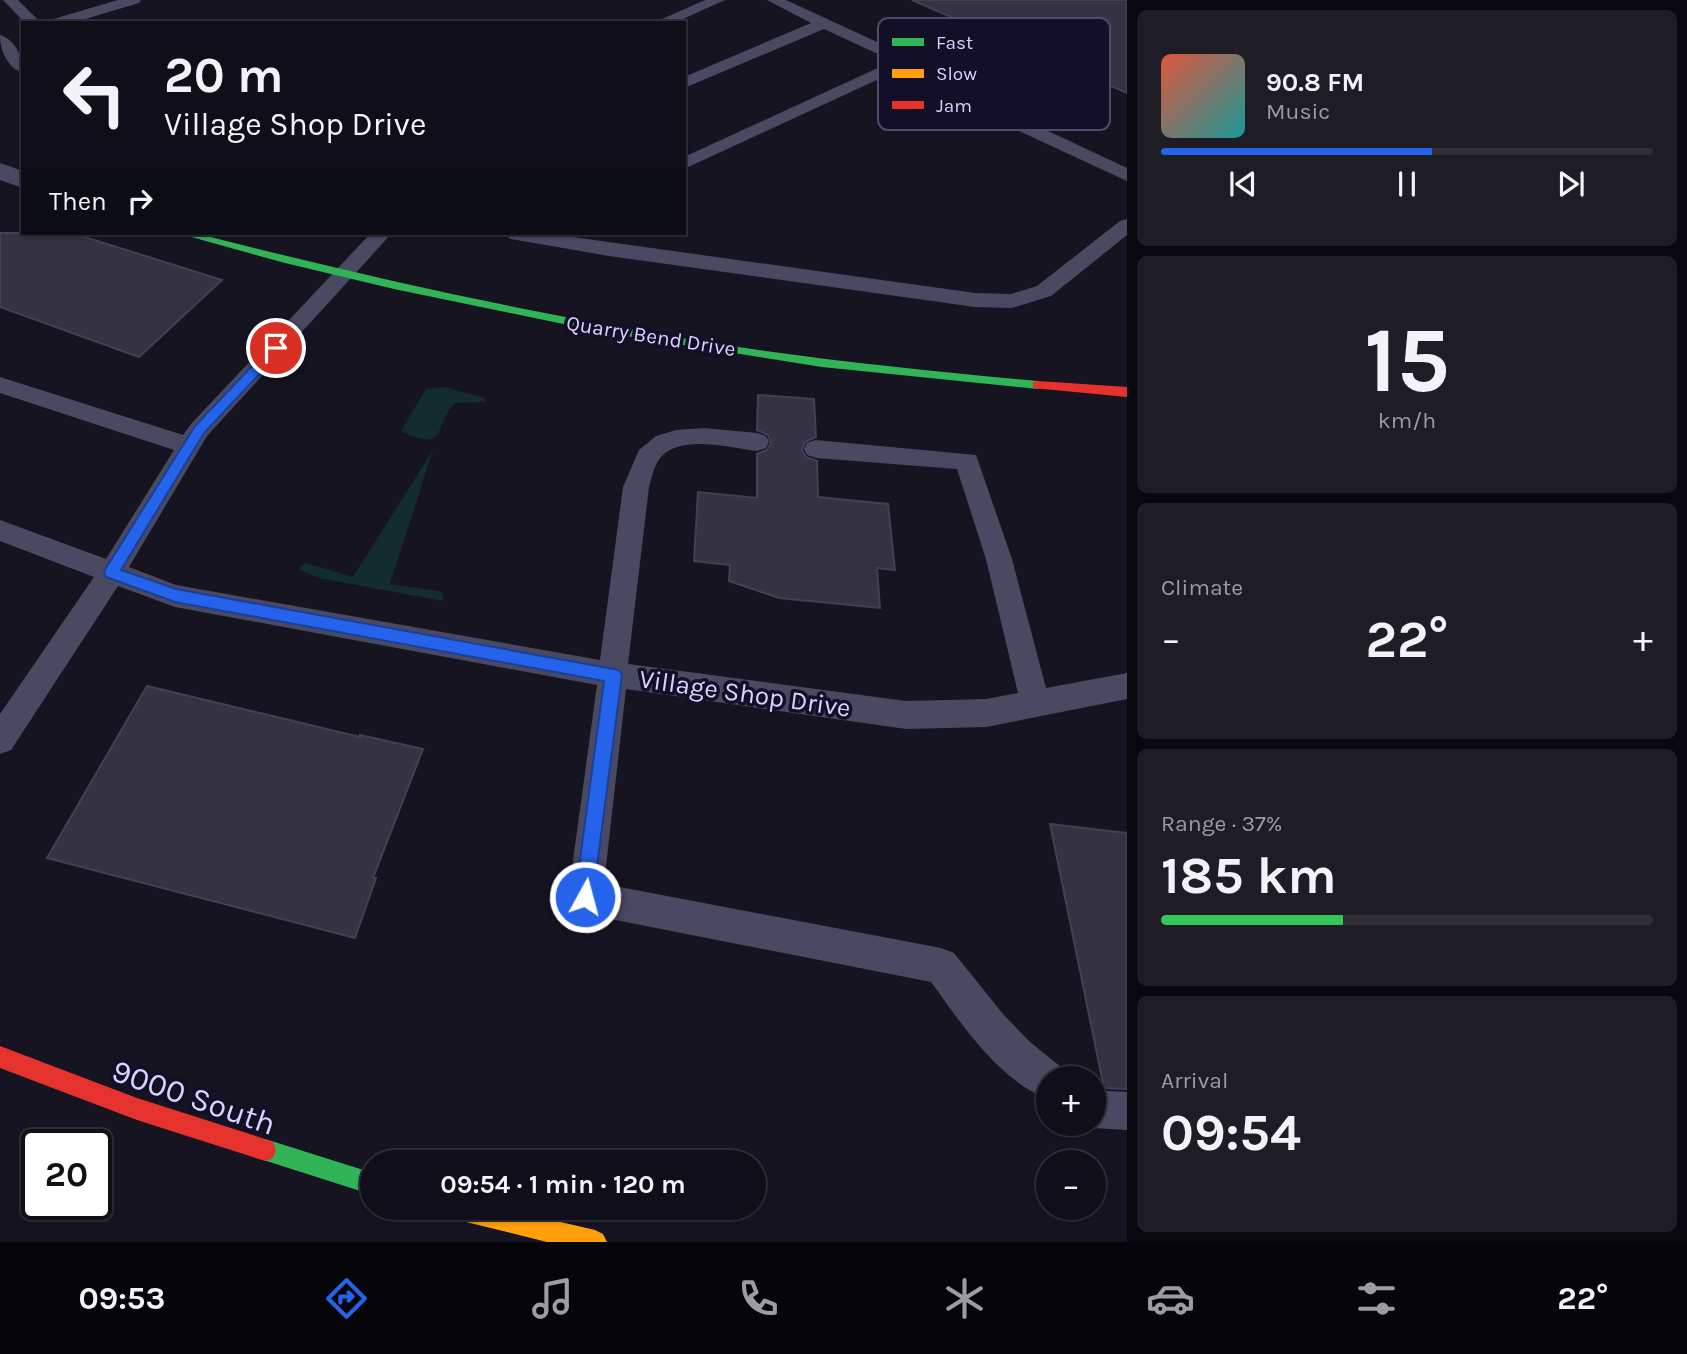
<!DOCTYPE html>
<meta charset="utf-8">
<style>
:root{--surface:#100f19;--page:#1e1d26;--text:#f1f3f6;--muted:#9c9ca2;--line:#302f38;--accent:#2563eb}
body{margin:0;font-family:Karla,sans-serif;background:var(--page);color:var(--text);height:100vh;display:flex;flex-direction:column;font-size:26px;white-space:nowrap}
*{box-sizing:border-box;margin:0}
p{font-size:23px;color:var(--muted)}
.icon{flex:none;width:38px;height:38px;fill:none;stroke:currentColor;stroke-width:2;stroke-linecap:round;stroke-linejoin:round}
.map{position:relative;flex:1;overflow:hidden}
.sheet{display:flex;flex-direction:column;gap:10px;padding:10px;background:#09080e;width:560px}
.sheet>*{flex:none}
.hud{position:absolute;left:21px;top:21px;width:665px;height:214px;border-radius:0px;box-shadow:0 2px 5px #0004,0 0 0 2px var(--line);background:#100f19;color:var(--text);overflow:hidden}
.buttons{position:absolute;left:1036px;top:1066px;display:grid;gap:14px}
.buttons a{display:grid;place-items:center;width:70px;height:70px;border-radius:50%;background:var(--surface);box-shadow:0 2px 5px #0004,0 0 0 2px var(--line);font-size:35px}
.speed{position:absolute;left:21px;top:1129px;display:flex;gap:14px;font-size:35px;font-weight:700;text-align:center}
.speed>*{display:grid;place-content:center;width:91px;height:91px;border-radius:50%;background:var(--surface);box-shadow:0 2px 5px #0004,0 0 0 2px var(--line);line-height:1}
.speed .limit{border:4px solid #111;border-radius:10px;background:#fff;color:#111}
.pin{position:absolute;display:grid;place-items:center;width:60px;height:60px;color:#fff;margin:-30px;border:4px solid #fff;border-radius:50%;box-shadow:0 2px 7px #0007}
.me{position:absolute;width:77px;margin:-38px;rotate:7deg;stroke-linejoin:round;filter:drop-shadow(0 0 5px #0008)}
.turn{display:flex;align-items:center;gap:24px;height:147px;padding:0 28px;font-size:32px}
.turn .icon{width:91px;height:91px;stroke-width:2.5}
.turn b{display:block;font-size:49px;line-height:60px}
.then{display:flex;align-items:center;height:66px;padding:0 28px;background:#0003;gap:14px;font-size:26px}
.big{font-size:52px;font-weight:700;line-height:1.1}
.sheet .widget{flex:1;display:flex;flex-direction:column;justify-content:center;gap:10px;min-width:0;padding:0 24px;border-radius:10px;background:var(--page)}
.sheet .dial{align-items:center;gap:0}
.dial b{font-size:91px;line-height:1}
.song{display:flex;align-items:center;gap:21px}
.cover{width:84px;height:84px;border-radius:10px;background:linear-gradient(135deg,hsl(10 70% 55%),hsl(180 70% 35%))}
.played{height:7px;border-radius:4px;background:linear-gradient(90deg,var(--accent) 55%,var(--line) 55%)}
.keys{display:flex;justify-content:space-around;direction:ltr}
.heat{display:flex;justify-content:space-between;align-items:center;font-size:38px;direction:ltr}
.charge{height:10px;border-radius:5px;background:linear-gradient(90deg,#34c759 37%,var(--line) 0)}
.trip{position:absolute;left:360px;top:1150px;width:406px;height:70px;border-radius:35px;background:var(--surface);box-shadow:0 2px 5px #0004,0 0 0 2px var(--line);font-weight:700;line-height:70px;text-align:center}
.menu{display:flex;height:112px;justify-content:space-around;align-items:center;background:#06060a;color:var(--muted)}
.menu .icon{width:49px;height:49px}
.menu .on{color:var(--accent)}
.menu b{font-size:32px;color:var(--text)}
main{display:flex;flex:1;min-height:0}
.map>svg:first-child{display:block}
</style>
<main>
<div class="map">
<svg width="1127" height="1242" viewBox="0 0 1127 1242">
<rect width="100%" height="100%" fill="#161421"/>
<g fill="#132c2d">
<path d="M 445,387 L 485,398 L 486,402 L 455,403 C 433,425 449,454 401,431 L 426,389 Z"/>
<polygon points="433,450 390,584 439,591 443,594 443,601 319,578 298,569 306,563 353,577"/>
</g>
<g fill="#343243" stroke="#433f54" stroke-width="2">
<polygon points="912,0 1127,0 1127,93"/>
<polygon points="0,233 72,233 222,280 139,357 0,307"/>
<polygon points="758,395 814,399 816,437 805,442 802,450 806,457 817,461 818,497 888,504 895,570 877,568 880,608 779,598 729,581 730,565 694,561 698,492 757,498 757,454 767,450 771,443 768,435 757,430"/>
<polygon points="147,686 360,737 360,735 423,749 373,878 376,878 355,938 47,858"/>
<polygon points="1050,824 1127,833 1127,1089 1104,1088"/>
</g>
<g fill="none" stroke-linecap="round" stroke-linejoin="round">
<g fill="#4a4962" fill-rule="evenodd">
<polygon points="3,0 18,0 41,23 25,23"/>
<polygon points="118,0 141,0 139,3 72,23 48,23 50,20"/>
<polygon points="705,0 725,0 674,23 653,23"/>
<polygon points="767,0 786,0 953,77 1031,123 1127,168 1127,181 1019,131 941,83 905,67 684,169 684,157 893,61 824,29 684,88 684,77 811,23"/>
<path d="M 0,35 C 16,40 23,58 23,73 C 7,68 0,50 0,35 Z"/>
<polygon points="1127,219 1127,235 1051,296 1012,308 975,307 609,256 511,239 501,233 544,233 975,293 1011,294 1037,286 1120,221"/>
<path d="M 371,233 L 392,233 L 207,436 L 129,567 L 176,585 L 600,660 L 623,487 L 639,450 L 656,436 L 676,430 L 704,428 L 757,433 L 766,436 L 769,442 L 766,448 L 757,451 C 730,448 682,434 661,457 C 654,465 652,477 649,487 L 628,664 L 906,701 L 986,699 L 1018,693 L 986,559 L 957,469 L 816,458 L 807,455 L 804,449 L 807,443 L 816,440 L 976,455 L 1012,559 L 1046,688 L 1127,673 L 1127,699 L 986,727 L 906,729 L 626,689 L 604,884 L 941,948 L 954,953 L 1003,1014 L 1030,1042 L 1061,1067 L 1066,1078 L 1048,1078 L 1048,1099 C 998,1080 961,1023 931,982 L 585,914 L 573,909 L 568,897 L 597,685 L 175,607 L 118,586 L 11,750 L 0,754 L 0,714 L 94,577 L 0,541 L 0,520 L 106,559 L 174,450 L 0,393 L 0,377 L 183,435 L 191,424 Z"/>
<polygon points="1094,1090 1127,1092 1127,1130 1094,1128 1082,1124 1094,1124"/>
</g>
<polygon fill="#4a4962" fill-rule="evenodd" points="0,163 23,171 23,188 0,180"/>
<g fill="#30b455" fill-rule="evenodd">
<path d="M 177,233 L 195,233 C 366,277 538,315 712,343 C 820,360 929,371 1038,381 L 1044,385 L 1038,389 L 822,367 L 607,333 L 394,289 L 285,263 Z"/>
<polygon points="265,1139 373,1173 373,1195 257,1158 254,1150 257,1142"/>
</g>
<polygon fill="#ff9f0a" fill-rule="evenodd" points="443,1208 500,1208 595,1230 603,1234 607,1242 547,1242 454,1219 446,1216"/>
<g fill="#e5322d" fill-rule="evenodd">
<polygon points="1038,381 1127,387 1127,397 1033,388 1033,382"/>
<polygon points="0,1046 137,1098 265,1139 273,1142 276,1150 273,1158 265,1161 137,1120 0,1068"/>
</g>
</g>
<polygon fill="#2563eb" stroke="#184099" stroke-width="2" points="276,344 281,345 281,351 204,433 121,570 176,589 619,670 622,675 592,904 585,907 578,904 575,897 604,681 175,602 106,577 104,573 106,568 195,426 272,345"/>
<g text-anchor="middle" stroke-width="7" stroke-linejoin="round" paint-order="stroke">
<g font-size="21" fill="#d9d4ff" stroke="#130f26">
<text transform="translate(651 336) rotate(9)" y="7">Quarry Bend Drive</text>
</g>
<g font-size="26" fill="#d9d4ff" stroke="#130f26">
<text transform="translate(745 693) rotate(8)" y="9">Village Shop Drive</text>
</g>
<g font-size="32" fill="#d9d4ff" stroke="#130f26">
<text transform="translate(194 1097) rotate(19)" y="11">9000 South</text>
</g>
</g>
<rect x="878" y="18" width="232" height="112" rx="10" fill="#130f26" stroke="#4e4a67" stroke-width="2"/>
<rect x="892" y="38" width="32" height="8" fill="#30b455"/>
<rect x="892" y="69" width="32" height="9" fill="#ff9f0a"/>
<rect x="892" y="101" width="32" height="8" fill="#e5322d"/>
<g font-size="19" fill="#d9d4ff">
<text x="936" y="49">Fast</text>
<text x="936" y="80">Slow</text>
<text x="936" y="112">Jam</text>
</g>
</svg>
<div class="buttons">
<a>+</a>
<a>−</a>
</div>
<div class="speed"><div class="limit">20</div></div>
<div class="pin" style="left:276px;top:348px;background:#d93025"><svg class="icon" aria-label="arrive" viewBox="0 0 24 24"><path d="M6 21V4h12l-3 4 3 4H6"/></svg></div>
<svg class="me" style="left:585px;top:897px" viewBox="-20 -20 40 40"><circle r="17" fill="#2563eb" stroke="#fff" stroke-width="3"/><path d="M0-11L8 9 0 5-8 9z" fill="#fff"/></svg>
<div class="trip">09:54 · 1 min · 120 m</div>
<div class="hud">
<div class="turn"><svg class="icon" aria-label="left" viewBox="0 0 24 24"><path d="M17 20v-9H6M10 6l-5 5 5 5"/></svg><div><b>20 m</b>Village Shop Drive</div></div>
<div class="then">Then<svg class="icon" aria-label="right" viewBox="0 0 24 24"><path d="M7 20v-9h11M14 6l5 5-5 5"/></svg></div>
</div>
</div>
<section class="sheet">
<div class="widget">
<div class="song"><i class="cover"></i><div><b>90.8 FM</b><p>Music</p></div></div>
<div class="played"></div>
<div class="keys"><svg class="icon" aria-label="previous" viewBox="0 0 24 24"><path d="M18 5L8 12l10 7zM5 5v14"/></svg><svg class="icon" aria-label="pause" viewBox="0 0 24 24"><path d="M8 5v14M16 5v14"/></svg><svg class="icon" aria-label="next" viewBox="0 0 24 24"><path d="M6 5l10 7-10 7zM19 5v14"/></svg></div>
</div>
<div class="widget dial"><b>15</b><p>km/h</p></div>
<div class="widget"><p>Climate</p>
<div class="heat"><a>−</a><b class="big">22°</b><a>+</a></div>
</div>
<div class="widget"><p>Range · 37%</p><b class="big">185 km</b><div class="charge"></div></div>
<div class="widget"><p>Arrival</p><b class="big">09:54</b></div>
</section>
</main>
<nav class="menu">
<b>09:53</b>
<svg class="icon on" aria-label="directions" viewBox="0 0 24 24"><path d="M12 3l9 9-9 9-9-9zM9 14v-3h6M13 9l2 2-2 2"/></svg>
<svg class="icon" aria-label="music" viewBox="0 0 24 24"><path d="M9 18V5l10-2v13"/><circle cx="6" cy="18" r="3"/><circle cx="16" cy="16" r="3"/></svg>
<svg class="icon" aria-label="phone" viewBox="0 0 24 24"><path d="M5 4h4l2 5-3 2q2 4 5 5l2-3 5 2v4C11 20 4 13 5 4z"/></svg>
<svg class="icon" aria-label="climate" viewBox="0 0 24 24"><path d="M12 3v18M4 7l16 10M4 17L20 7"/></svg>
<svg class="icon" aria-label="car" viewBox="0 0 24 24"><path d="M5 17H2v-5l4-1 3-4h7l3 4 3 1v5h-3M9 17h6M6 11h13"/><circle cx="7" cy="17" r="2"/><circle cx="17" cy="17" r="2"/></svg>
<svg class="icon" aria-label="filters" viewBox="0 0 24 24"><path d="M4 7h16M4 17h16"/><circle cx="9" cy="7" r="2"/><circle cx="15" cy="17" r="2"/></svg>
<b>22°</b>
</nav>
